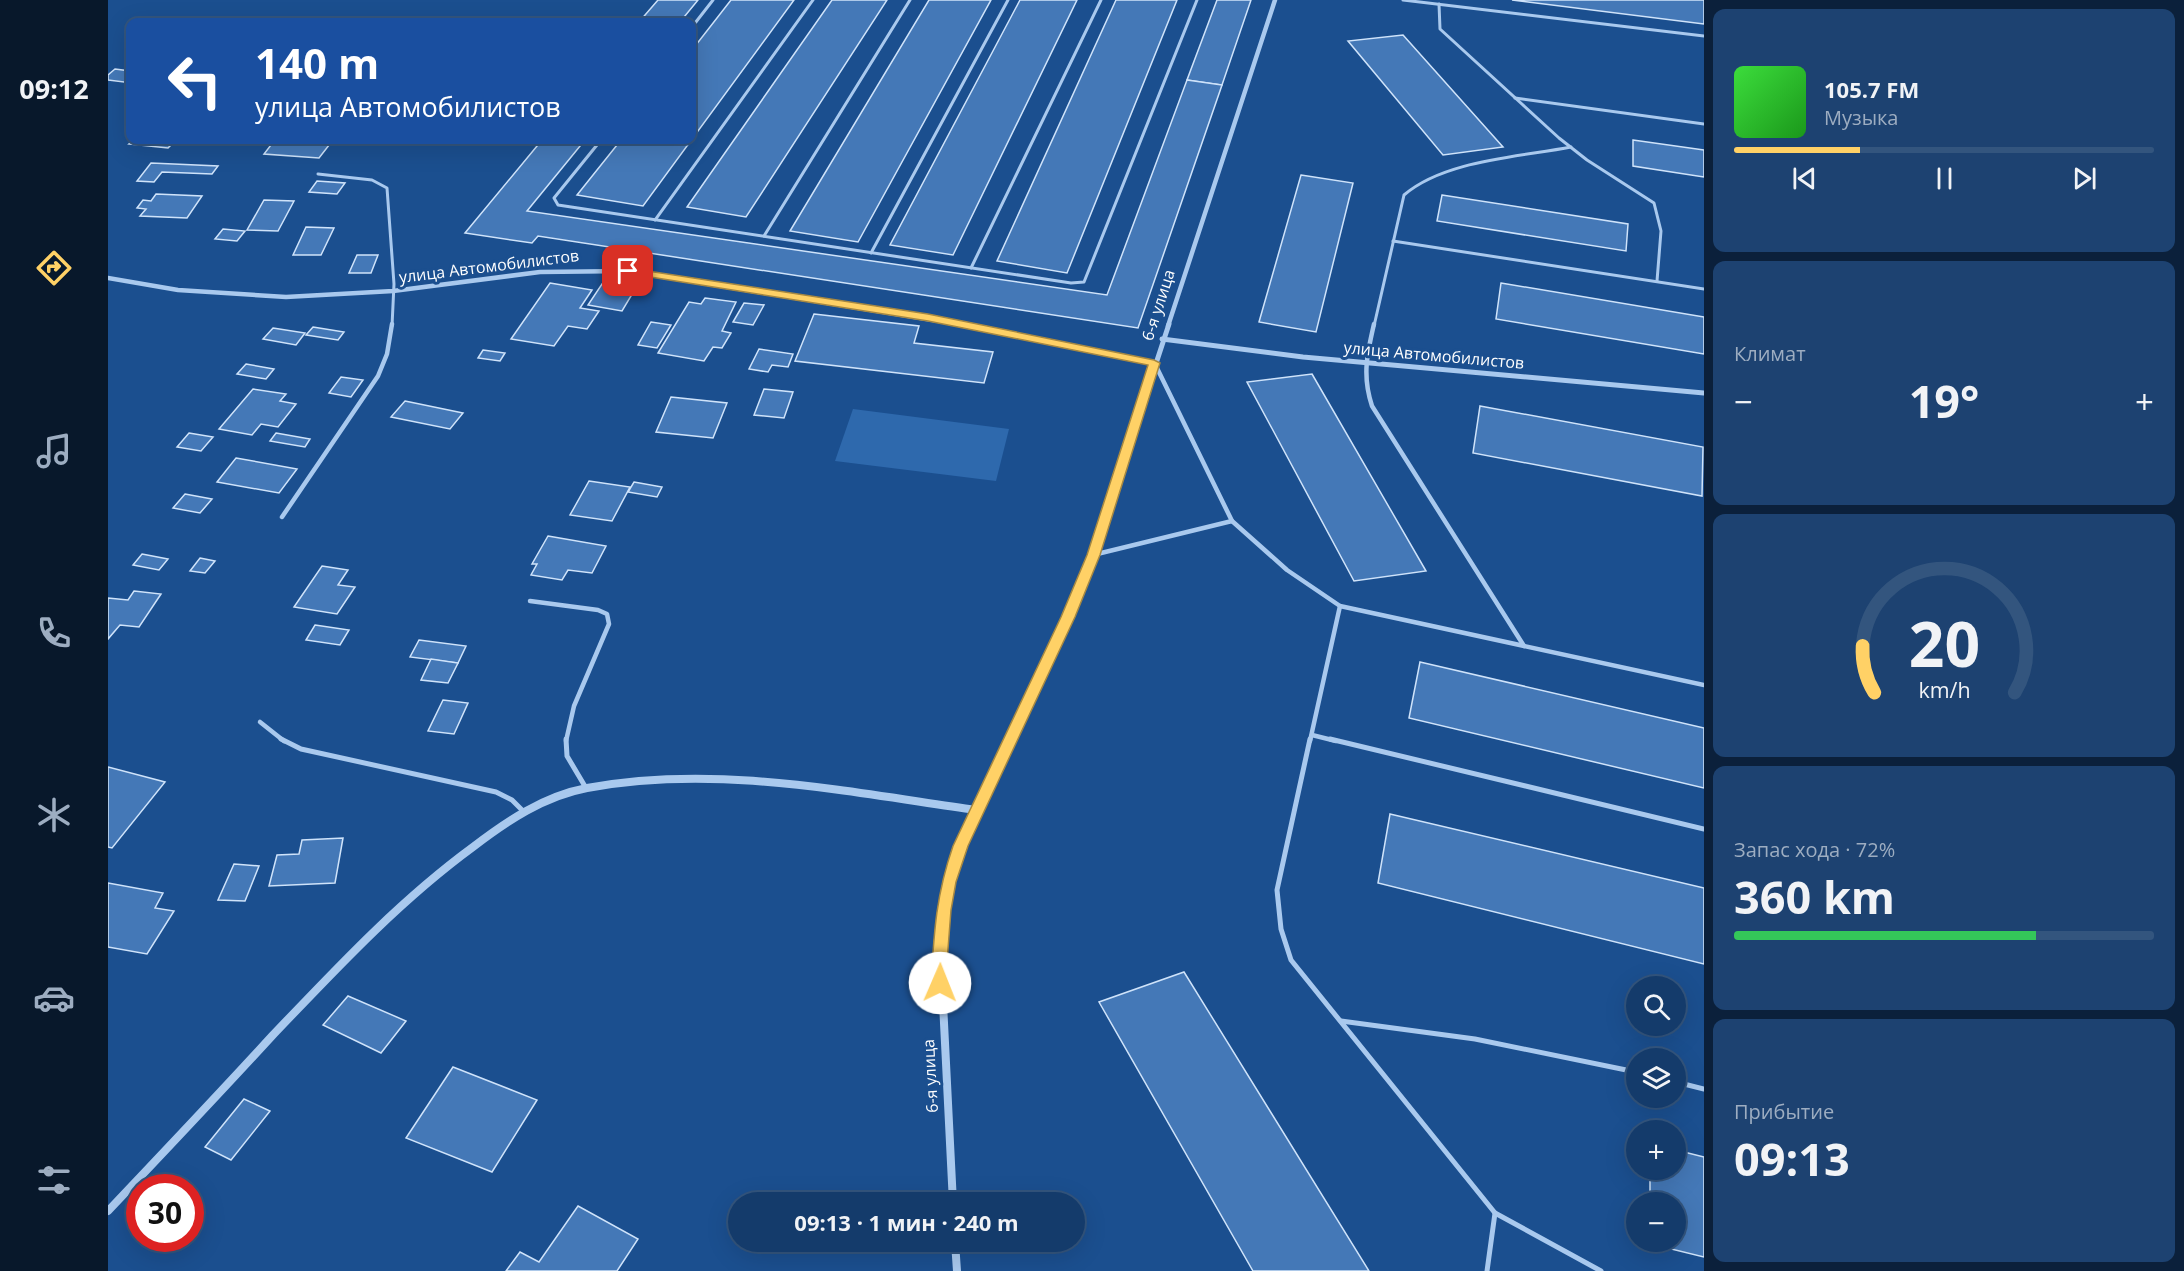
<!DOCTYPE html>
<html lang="ru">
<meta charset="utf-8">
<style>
:root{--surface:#143b6b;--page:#1d4271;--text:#f1f3f6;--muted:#9dadc1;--line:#33557e;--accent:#ffd166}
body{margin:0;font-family:"Open Sans",sans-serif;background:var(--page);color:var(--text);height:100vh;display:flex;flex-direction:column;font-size:22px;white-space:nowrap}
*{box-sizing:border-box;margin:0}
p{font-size:20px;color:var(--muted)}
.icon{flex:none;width:33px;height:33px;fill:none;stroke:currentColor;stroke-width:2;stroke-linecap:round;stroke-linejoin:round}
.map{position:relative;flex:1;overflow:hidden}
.panel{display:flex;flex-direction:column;gap:9px;padding:9px;background:#0b203b;width:480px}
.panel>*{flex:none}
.banner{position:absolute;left:18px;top:18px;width:570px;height:126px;border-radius:12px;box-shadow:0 6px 24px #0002,0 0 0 2px var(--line);background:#1a4fa0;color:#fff;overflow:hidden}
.fabs{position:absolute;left:1518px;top:976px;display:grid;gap:12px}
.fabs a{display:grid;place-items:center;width:60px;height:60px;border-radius:50%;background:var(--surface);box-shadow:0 6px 24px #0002,0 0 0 2px var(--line);font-size:30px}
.speed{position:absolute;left:18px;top:1174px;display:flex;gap:12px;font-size:30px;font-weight:700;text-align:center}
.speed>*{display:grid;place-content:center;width:78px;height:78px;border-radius:50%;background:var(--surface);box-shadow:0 6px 24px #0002,0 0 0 2px var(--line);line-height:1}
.speed .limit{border:9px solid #d22;background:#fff;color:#111}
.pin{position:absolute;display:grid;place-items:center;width:51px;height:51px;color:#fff;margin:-26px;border-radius:12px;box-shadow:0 3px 9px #0006}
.me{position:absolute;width:66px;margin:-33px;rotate:1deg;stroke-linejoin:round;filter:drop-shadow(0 0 4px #0008)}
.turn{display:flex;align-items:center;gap:21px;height:126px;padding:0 30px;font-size:27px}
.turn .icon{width:78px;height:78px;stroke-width:2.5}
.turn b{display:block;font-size:42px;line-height:51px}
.big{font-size:45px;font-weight:700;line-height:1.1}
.panel .widget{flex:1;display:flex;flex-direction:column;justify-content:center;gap:9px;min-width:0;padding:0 21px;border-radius:12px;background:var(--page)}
.panel .dial{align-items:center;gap:0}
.dial svg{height:156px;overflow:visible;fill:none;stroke:var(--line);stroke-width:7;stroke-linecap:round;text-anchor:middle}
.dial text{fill:var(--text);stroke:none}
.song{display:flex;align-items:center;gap:18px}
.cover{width:72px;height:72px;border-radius:9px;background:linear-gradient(135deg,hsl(120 70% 55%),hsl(120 70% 35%))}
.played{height:6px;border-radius:3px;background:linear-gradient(90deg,var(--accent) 30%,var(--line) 30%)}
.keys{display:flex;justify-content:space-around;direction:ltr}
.heat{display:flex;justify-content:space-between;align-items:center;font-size:33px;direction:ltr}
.charge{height:9px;border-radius:4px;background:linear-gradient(90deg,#34c759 72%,var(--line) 0)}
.trip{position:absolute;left:620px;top:1192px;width:357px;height:60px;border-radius:30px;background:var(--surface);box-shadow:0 6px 24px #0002,0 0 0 2px var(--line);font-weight:700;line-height:60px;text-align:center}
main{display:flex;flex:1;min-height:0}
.tabs{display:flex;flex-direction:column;width:108px;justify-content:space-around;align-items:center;background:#08182b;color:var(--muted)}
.tabs .icon{width:42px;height:42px}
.tabs .selected{color:var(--accent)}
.tabs b{font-size:27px;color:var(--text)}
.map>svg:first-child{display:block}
</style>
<main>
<nav class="tabs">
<b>09:12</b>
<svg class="icon selected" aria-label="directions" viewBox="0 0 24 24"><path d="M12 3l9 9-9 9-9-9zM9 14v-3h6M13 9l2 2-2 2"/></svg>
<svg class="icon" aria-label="music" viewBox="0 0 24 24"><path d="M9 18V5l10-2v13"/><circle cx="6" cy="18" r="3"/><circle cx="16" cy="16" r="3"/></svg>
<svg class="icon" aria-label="phone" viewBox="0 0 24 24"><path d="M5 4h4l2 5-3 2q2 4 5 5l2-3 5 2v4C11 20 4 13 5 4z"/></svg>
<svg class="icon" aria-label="climate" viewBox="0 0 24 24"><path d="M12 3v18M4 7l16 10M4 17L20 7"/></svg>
<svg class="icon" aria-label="car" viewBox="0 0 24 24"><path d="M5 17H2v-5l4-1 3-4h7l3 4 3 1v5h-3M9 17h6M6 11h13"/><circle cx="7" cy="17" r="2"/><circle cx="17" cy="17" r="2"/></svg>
<svg class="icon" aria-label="filters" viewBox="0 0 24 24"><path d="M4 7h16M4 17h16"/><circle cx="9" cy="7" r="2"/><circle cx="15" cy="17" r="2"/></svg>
</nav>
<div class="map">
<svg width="1596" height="1271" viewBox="0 0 1596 1271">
<rect width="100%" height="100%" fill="#1b4f8f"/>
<polygon fill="#2e69ad" points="745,409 901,429 888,481 727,461"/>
<g fill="#4478b7" stroke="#cfe3fa" stroke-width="1.5">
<polygon points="550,0 590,0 572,22 531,22"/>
<polygon points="623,0 686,0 535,206 469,195 513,140 584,140 584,50"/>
<polygon points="724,0 779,0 638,217 579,207"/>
<polygon points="821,0 883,0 750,242 682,231"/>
<polygon points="912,0 969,0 845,255 782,245"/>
<polygon points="1008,0 1069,0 959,273 889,261"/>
<polygon points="1109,0 1143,0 1114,85 1079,80"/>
<polygon points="1404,0 1596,0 1596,24"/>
<polygon points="1295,35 1395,147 1335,155 1240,41"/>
<polygon points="7,69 22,71 22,77 16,82 0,80 0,75"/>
<polygon points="1079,80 1114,85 1030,328 430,236 424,243 357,233 434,140 477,140 419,211 999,295"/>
<polygon points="26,140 68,140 60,148 21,144"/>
<polygon points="179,140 225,140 211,158 156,154 166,141 177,142"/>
<polygon points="1525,140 1596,150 1596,177 1525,166"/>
<polygon points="43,163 110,166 104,174 54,172 46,182 29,181"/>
<polygon points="1193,175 1245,183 1208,332 1151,322"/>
<polygon points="209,181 237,183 229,194 201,192"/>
<polygon points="48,194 94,196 79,218 32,216 38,209 29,208 35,200 43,201"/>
<polygon points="1334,195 1520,224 1518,251 1329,221"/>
<polygon points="156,200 186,201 170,231 139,230"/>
<polygon points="198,227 226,228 213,255 185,255"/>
<polygon points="115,229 137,231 129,241 107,239"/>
<polygon points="249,255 270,255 263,273 241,273"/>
<polygon points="496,281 529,286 514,311 480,305"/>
<polygon points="442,283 484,290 472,308 491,311 479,329 460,326 446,346 403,339"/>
<polygon points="1393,283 1596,317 1596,354 1388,319"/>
<polygon points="597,298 628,302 614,331 623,333 614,348 605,347 596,361 550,353 581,302 593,304"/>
<polygon points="636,303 656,305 645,325 625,322"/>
<polygon points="706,314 811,326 806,343 885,352 876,383 687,361"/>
<polygon points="543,322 563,325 549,348 530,345"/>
<polygon points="205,327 236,332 230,340 198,335"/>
<polygon points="165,328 197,333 188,345 155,339"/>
<polygon points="651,349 685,354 680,367 664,365 660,372 641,369"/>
<polygon points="375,350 397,353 392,361 370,358"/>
<polygon points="138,364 166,369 158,379 129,374"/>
<polygon points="1204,374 1318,571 1246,581 1139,382"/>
<polygon points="233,377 255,380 243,397 221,393"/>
<polygon points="145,389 178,394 172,401 188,404 170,427 153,424 144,435 111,429"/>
<polygon points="656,389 685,392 676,418 646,415"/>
<polygon points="563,397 619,403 605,438 548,432"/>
<polygon points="297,401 355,413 342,429 283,417"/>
<polygon points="1372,406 1595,447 1594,496 1365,453"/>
<polygon points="81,433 105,437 93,451 69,447"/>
<polygon points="168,433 202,439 197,447 162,441"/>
<polygon points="128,458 189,469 171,493 109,482"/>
<polygon points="481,481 522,487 504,521 462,515"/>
<polygon points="526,482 554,487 549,497 520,492"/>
<polygon points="77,494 104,499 92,513 65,508"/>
<polygon points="440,536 498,546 484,573 460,570 454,580 423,575 429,564 424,564"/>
<polygon points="34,554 60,559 51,570 25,565"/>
<polygon points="92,558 107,561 97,573 82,571"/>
<polygon points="214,566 240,570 230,585 247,587 229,614 186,607"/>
<polygon points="26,591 53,594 31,627 12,625 0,639 0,598 20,600"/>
<polygon points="207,625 241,630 232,645 198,640"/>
<polygon points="311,640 358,646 350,663 302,657"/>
<polygon points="323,659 350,663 340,683 313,680"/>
<polygon points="1312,662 1596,728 1596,788 1301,718"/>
<polygon points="335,700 360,703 346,734 320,731"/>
<polygon points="0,767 57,782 4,848 0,847"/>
<polygon points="1282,814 1596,888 1596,964 1270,883"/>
<polygon points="235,838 227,883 161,886 169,855 191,854 194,840"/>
<polygon points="126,864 151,866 137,901 110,900"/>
<polygon points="0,883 55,893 47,908 66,911 39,954 0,947"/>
<polygon points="1076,972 1261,1271 1145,1271 991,1002"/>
<polygon points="240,996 298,1021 273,1053 215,1025"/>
<polygon points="345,1067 429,1100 384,1172 298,1138"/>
<polygon points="136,1099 162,1111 123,1160 97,1147"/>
<polygon points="1568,1150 1596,1157 1596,1257 1543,1244 1568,1242 1568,1203 1542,1203 1542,1170 1568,1170"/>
<polygon points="470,1206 530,1239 509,1271 398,1271 412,1252 431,1262"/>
</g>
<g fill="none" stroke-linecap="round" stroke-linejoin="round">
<g stroke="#a9c9ee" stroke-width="3">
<polyline points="1295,0 1596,36"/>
<polyline points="1331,4 1332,29 1451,138 1479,160 1546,203 1553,231 1549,281"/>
<polyline points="584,27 605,0"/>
<polyline points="1407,98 1596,124"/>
<polyline points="493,140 446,198 450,205 963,283 976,282 1089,0"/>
<polyline points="210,174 264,180 279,188 286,284 284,326"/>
<polyline points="547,220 705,0"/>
<polyline points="656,236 802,0"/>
<polyline points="1285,241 1596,289"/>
<polyline points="763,253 900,0"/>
<polyline points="863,268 993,0"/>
<path d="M 1266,326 L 1296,195 C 1337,160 1412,157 1463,147"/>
</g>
<g stroke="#a9c9ee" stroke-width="4.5">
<path d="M 1266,324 C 1259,354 1254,376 1264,406 L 1416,646"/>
<polyline points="1047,364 1124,521"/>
<polyline points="174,517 270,376 279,354 284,324"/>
<polyline points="985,555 1124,521 1179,570 1232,606 1596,685"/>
<polyline points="422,601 490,610 499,614 501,624 466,706 458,741"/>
<polyline points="152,722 176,741"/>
<polyline points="1204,735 1228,741"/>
<polyline points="1202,741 1232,606"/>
</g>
<g stroke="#a9c9ee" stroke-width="5">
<polyline points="173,739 193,749 388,792 404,800 416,812"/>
<polyline points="458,739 459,756 478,788"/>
<polyline points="1202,739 1169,890 1173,929 1183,960 1387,1213 1379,1271"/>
<polyline points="1222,739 1596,829"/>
<polyline points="1233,1021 1367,1039 1528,1072"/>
<polyline points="1568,1082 1596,1089"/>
<polyline points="1387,1213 1493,1271"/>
</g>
<g stroke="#a9c9ee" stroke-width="4.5">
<polyline points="0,278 70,290 178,297 285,291 432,272 520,271 862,326"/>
<polyline points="1060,326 1167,0"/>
</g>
<g stroke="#a9c9ee" stroke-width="5">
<polyline points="854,324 1046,363"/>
<polyline points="1054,339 1195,357 1596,393"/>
<polyline points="902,741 938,669 985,555 1061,324"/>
</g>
<g stroke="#a9c9ee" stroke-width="8">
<polyline points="845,1203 832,943 840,882 868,810 903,739"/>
<path d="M 0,1211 C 55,1153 110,1095 164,1036 C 228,969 290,902 365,847 C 399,821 436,796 479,788 C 608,764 741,792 868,810"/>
<polyline points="847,1242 849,1271"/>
</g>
</g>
<path fill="#ffd166" stroke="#a68842" stroke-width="1.5" d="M 520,268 L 820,314 L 1046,360 L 1052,363 L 992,555 L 967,617 L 860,846 L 848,882 L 843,910 L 837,988 L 826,988 L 823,983 C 826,932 828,895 845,846 L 953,617 L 979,555 L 1040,365 L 820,321 L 517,273 L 515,271 Z"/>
<g text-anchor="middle" stroke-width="6" stroke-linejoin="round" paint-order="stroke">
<g font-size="16" fill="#fff" stroke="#1b4f8f">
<text transform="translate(381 266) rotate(-7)" y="6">улица Автомобилистов</text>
<text transform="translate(1050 305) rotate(-72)" y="6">6-я улица</text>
<text transform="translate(1326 355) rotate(5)" y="6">улица Автомобилистов</text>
<text transform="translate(822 1076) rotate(-93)" y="6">6-я улица</text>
</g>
</g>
</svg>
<div class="fabs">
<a><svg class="icon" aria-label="search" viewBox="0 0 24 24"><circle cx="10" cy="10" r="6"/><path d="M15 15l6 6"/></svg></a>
<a><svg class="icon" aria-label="layers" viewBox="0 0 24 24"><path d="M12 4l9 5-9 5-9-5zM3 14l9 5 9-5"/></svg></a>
<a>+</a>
<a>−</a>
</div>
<div class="speed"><div class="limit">30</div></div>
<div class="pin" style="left:520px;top:271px;background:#d93025"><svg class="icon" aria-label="arrive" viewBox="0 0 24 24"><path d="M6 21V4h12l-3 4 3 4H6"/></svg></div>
<svg class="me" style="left:832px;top:983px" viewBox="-20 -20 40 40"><circle r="19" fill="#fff"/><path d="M0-13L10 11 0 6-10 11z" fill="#ffd166"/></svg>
<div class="trip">09:13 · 1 мин · 240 m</div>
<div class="banner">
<div class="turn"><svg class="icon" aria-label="left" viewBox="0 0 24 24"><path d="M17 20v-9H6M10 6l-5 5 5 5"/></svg><div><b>140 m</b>улица Автомобилистов</div></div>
</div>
</div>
<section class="panel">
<div class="widget">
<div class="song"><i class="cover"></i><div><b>105.7 FM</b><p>Музыка</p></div></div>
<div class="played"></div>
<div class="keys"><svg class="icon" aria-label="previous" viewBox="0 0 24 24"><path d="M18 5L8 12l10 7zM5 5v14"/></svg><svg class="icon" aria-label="pause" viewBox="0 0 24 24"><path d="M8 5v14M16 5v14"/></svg><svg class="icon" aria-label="next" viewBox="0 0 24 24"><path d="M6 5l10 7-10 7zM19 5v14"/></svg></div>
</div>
<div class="widget"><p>Климат</p>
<div class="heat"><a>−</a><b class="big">19°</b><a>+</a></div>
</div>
<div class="widget dial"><svg viewBox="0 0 100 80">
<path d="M14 69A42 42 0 1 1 86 69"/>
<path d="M14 69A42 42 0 0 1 8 45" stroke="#ffd166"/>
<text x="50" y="56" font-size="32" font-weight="700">20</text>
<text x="50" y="72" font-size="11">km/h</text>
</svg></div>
<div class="widget"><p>Запас хода · 72%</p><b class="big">360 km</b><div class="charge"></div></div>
<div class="widget"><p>Прибытие</p><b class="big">09:13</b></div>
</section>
</main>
